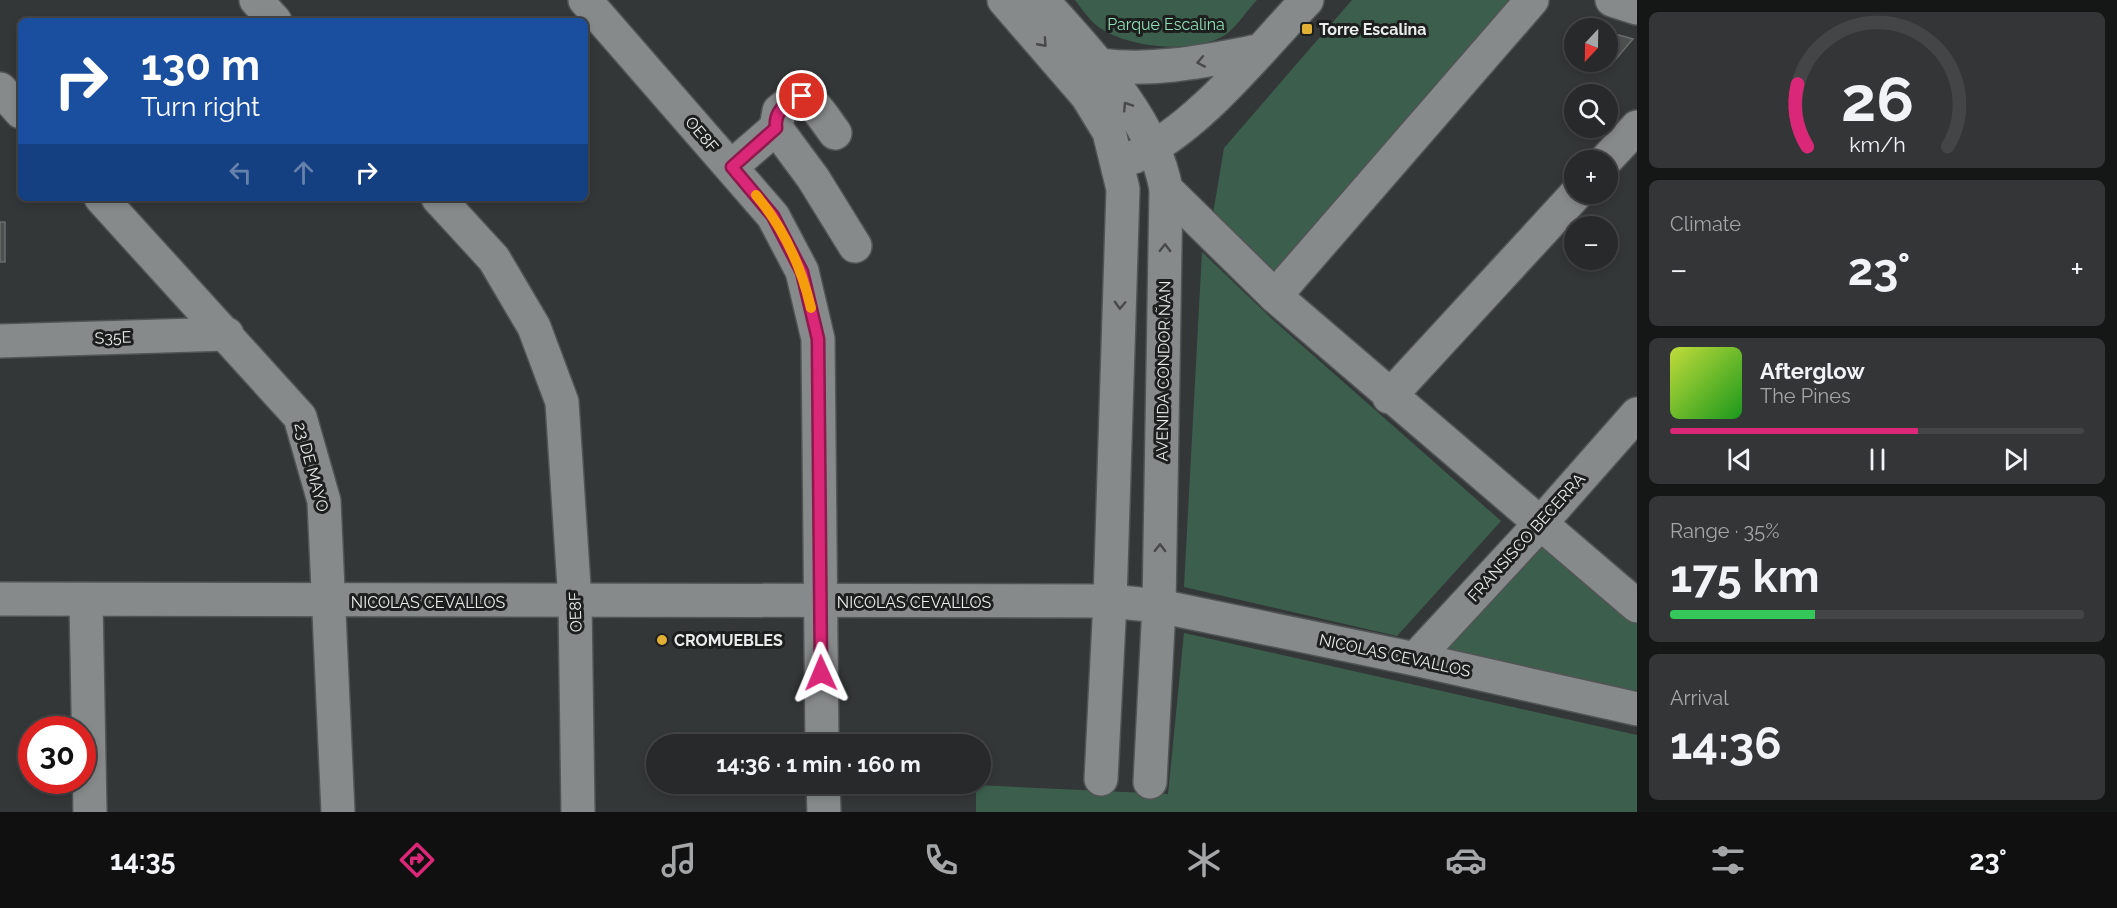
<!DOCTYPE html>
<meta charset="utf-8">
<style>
:root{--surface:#27292a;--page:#333536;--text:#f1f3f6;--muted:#a4a6a8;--line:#434547;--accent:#db2777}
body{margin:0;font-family:Raleway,sans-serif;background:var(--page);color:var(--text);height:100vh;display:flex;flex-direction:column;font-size:22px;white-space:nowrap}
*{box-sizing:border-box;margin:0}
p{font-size:20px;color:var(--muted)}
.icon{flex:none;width:33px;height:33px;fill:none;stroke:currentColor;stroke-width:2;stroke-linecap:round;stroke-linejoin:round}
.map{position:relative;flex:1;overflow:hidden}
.details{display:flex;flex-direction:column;gap:12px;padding:12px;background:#151717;width:480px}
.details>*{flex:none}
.guide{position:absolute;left:18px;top:18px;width:570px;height:183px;border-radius:9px;box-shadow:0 3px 9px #0003,0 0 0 2px var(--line);background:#1a4fa0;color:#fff;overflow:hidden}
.needle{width:39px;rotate:202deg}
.fabs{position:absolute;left:1564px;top:18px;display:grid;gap:12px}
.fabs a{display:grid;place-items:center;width:54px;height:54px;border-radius:50%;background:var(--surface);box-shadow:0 3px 9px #0003,0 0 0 2px var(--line);font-size:30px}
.speed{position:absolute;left:18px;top:716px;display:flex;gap:12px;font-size:30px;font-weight:700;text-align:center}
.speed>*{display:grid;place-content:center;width:78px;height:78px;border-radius:50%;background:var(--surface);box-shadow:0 3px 9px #0003,0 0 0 2px var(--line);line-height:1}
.speed .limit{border:9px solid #d22;background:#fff;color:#111}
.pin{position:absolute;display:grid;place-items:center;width:51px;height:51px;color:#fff;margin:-26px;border:3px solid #fff;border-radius:50%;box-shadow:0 2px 6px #0007}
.me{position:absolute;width:66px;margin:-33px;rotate:359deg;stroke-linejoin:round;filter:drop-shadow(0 0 4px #0008)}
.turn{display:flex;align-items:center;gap:21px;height:126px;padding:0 24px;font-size:27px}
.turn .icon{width:78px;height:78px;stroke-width:2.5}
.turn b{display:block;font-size:42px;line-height:51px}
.lanes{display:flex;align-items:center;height:57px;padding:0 24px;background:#0003;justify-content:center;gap:30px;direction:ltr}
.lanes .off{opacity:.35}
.big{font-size:45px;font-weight:700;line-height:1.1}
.details .tile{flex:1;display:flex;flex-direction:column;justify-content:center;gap:9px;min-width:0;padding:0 21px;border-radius:9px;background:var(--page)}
.details .dial{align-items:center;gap:0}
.dial svg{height:156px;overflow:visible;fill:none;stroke:var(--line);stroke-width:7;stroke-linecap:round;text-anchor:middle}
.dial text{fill:var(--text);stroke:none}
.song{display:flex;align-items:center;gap:18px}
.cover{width:72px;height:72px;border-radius:9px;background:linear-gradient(135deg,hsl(70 70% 55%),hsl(120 70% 35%))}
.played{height:6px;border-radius:3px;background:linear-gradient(90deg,var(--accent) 60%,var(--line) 60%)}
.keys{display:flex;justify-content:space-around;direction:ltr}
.heat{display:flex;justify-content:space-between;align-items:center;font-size:33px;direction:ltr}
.charge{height:9px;border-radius:4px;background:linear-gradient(90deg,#34c759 35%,var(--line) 0)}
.trip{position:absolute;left:646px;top:734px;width:345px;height:60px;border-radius:30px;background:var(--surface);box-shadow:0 3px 9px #0003,0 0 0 2px var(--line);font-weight:700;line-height:60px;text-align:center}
.tab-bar{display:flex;height:96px;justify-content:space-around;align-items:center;background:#101011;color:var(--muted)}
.tab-bar .icon{width:42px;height:42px}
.tab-bar .selected{color:var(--accent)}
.tab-bar b{font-size:27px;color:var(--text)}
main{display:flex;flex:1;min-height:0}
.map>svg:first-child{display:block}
</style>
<main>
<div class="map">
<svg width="1637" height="812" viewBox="0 0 1637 812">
<rect width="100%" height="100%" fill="#343738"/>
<g fill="#3c5f4d">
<path d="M 1075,0 L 1257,0 C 1247,10 1237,27 1225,35 C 1194,55 1124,48 1096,25 C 1088,18 1081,8 1075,0 Z"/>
<polygon points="1352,0 1519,0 1276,278 1212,220 1224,148"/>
<polygon points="1202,252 1272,319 1501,521 1397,636 1184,587"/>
<polygon points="1547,542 1637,617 1637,692 1441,651"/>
<polygon points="1184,633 1637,735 1637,812 976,812 976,785 1168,794"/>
</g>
<g fill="#4c504f" stroke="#696d6c" stroke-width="1.5">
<polygon points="1608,32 1633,39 1610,66 1605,62 1608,62"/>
<rect x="0" y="222" width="5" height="40"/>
</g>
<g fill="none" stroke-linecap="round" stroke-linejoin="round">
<g stroke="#515454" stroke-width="36">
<g id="minor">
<polyline points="256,0 275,21"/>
<polyline points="585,0 773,216 802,271 818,339 822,744"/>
<polyline points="1004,0 1087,96 1109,132 1123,189 1110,601 1101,779"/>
<path d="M 1042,0 C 1089,53 1153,117 1166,189 L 1159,606 L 1150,782"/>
<polyline points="1612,0 1637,8"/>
<path d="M 1100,65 C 1154,72 1205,61 1258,51"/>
<polyline points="0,89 21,112"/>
<path d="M 835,133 C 825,120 814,99 798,96 L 779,111 L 776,128 L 813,178 L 855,246"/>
<path d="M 1134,157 C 1197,130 1259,50 1307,0"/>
<polyline points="1606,160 1637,127"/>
<polyline points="731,167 776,128"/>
<polyline points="1166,189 1275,296 1637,606"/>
<polyline points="101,198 300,417 324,501 338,812"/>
<polyline points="438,198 494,259 534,327 562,402 575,602 578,812"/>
<polyline points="1275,296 1532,0"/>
<polyline points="0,341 227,334"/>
<polyline points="1389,397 1576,194"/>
<polyline points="0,599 1110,601 1159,606 1415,659 1637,709"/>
<polyline points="86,600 90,812"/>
<polyline points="1415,659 1540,524 1637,414"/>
<polyline points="823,783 824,812"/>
</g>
</g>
<use href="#minor" stroke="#878a8b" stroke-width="33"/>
</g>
<defs><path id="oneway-chevron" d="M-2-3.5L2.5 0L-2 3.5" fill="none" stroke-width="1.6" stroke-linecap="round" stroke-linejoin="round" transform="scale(1.5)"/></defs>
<g stroke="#47494a">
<use href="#oneway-chevron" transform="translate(1043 43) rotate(48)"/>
<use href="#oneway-chevron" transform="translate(1201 62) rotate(169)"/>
<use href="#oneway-chevron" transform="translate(1127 106) rotate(-123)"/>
<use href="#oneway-chevron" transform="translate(1165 248) rotate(-89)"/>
<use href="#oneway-chevron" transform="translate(1120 305) rotate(92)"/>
<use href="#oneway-chevron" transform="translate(1160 548) rotate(-89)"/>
</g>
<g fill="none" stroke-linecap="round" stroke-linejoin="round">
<g stroke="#8e194d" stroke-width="15">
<path id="route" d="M 802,96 L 798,96 C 785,104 774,112 776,128 L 732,167 L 773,216 L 802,272 L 818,339 L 821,673"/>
</g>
<use href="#route" stroke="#db2777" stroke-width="10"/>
<path stroke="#f59e0b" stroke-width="10" d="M 756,195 C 784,228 801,266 811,308"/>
</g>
<g fill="#e1af34" stroke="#1d1e1e" stroke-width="2">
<rect x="1301" y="23" width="12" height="12" rx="3"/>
<circle cx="662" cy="640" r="6"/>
</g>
<g text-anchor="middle" stroke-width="6" stroke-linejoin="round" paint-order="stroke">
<g font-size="16" fill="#91dfb7" stroke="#1d1e1e">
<text x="1166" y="30">Parque Escalina</text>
</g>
<g font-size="16" font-weight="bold" fill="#e9ecec" stroke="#1d1e1e" text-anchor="start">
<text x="1319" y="35">Torre Escalina</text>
<text x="674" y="646">CROMUEBLES</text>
</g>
<g font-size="16" fill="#e9ecec" stroke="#1d1e1e">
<text transform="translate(702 134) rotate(49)" y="6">OE8F</text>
<text transform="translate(113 337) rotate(-2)" y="6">S35E</text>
<text transform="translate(1163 371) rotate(-89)" y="6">AVENIDA CONDOR ÑAN</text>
<text transform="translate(312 467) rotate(75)" y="6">23 DE MAYO</text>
<text transform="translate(1526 537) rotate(-48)" y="6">FRANSISCO BECERRA</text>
<text x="428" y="608">NICOLAS CEVALLOS</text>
<text x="914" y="608">NICOLAS CEVALLOS</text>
<text transform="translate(575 612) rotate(-92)" y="6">OE8F</text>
<text transform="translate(1395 655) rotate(12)" y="6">NICOLAS CEVALLOS</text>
</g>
</g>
</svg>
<div class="fabs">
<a><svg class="needle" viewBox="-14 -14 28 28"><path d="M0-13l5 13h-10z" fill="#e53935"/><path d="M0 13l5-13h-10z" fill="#a4a6a8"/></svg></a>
<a><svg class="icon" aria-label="search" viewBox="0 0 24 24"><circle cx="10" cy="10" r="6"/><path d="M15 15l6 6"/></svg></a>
<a>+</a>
<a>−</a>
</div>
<div class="speed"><div class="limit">30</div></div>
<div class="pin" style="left:802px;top:96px;background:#d93025"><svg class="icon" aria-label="arrive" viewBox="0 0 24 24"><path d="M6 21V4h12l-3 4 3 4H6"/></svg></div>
<svg class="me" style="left:821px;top:673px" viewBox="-20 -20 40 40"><path d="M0-17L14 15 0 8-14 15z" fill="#db2777" stroke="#fff" stroke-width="4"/></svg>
<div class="trip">14:36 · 1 min · 160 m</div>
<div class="guide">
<div class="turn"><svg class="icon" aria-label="right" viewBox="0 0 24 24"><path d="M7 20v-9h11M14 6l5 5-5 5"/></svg><div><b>130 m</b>Turn right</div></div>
<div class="lanes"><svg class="icon off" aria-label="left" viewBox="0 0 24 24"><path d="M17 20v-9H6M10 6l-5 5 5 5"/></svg><svg class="icon off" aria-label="ahead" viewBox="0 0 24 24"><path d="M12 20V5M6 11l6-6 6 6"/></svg><svg class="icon" aria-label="right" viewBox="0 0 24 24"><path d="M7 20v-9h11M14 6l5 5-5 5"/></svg></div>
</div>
</div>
<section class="details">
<div class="tile dial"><svg viewBox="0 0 100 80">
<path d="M14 69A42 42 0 1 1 86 69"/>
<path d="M14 69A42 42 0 0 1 9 37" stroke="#db2777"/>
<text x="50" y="56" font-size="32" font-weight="700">26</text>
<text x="50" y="72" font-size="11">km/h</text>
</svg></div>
<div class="tile"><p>Climate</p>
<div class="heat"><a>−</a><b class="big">23°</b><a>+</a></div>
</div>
<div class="tile">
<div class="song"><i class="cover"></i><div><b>Afterglow</b><p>The Pines</p></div></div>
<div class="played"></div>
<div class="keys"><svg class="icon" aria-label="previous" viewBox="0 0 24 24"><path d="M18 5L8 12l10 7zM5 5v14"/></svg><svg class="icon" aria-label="pause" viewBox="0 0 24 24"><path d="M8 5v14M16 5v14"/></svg><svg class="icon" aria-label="next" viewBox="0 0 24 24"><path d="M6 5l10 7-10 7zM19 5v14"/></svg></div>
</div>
<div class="tile"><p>Range · 35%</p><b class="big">175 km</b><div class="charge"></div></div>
<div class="tile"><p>Arrival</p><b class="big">14:36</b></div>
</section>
</main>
<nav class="tab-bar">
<b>14:35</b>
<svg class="icon selected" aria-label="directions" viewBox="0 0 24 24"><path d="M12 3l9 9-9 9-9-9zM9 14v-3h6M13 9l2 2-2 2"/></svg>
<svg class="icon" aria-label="music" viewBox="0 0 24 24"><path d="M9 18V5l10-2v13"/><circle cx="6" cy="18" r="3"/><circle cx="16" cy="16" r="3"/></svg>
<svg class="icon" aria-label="phone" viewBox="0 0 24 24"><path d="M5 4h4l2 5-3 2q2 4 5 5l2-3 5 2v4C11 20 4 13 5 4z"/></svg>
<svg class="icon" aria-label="climate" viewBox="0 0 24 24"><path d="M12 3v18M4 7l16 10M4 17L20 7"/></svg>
<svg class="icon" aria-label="car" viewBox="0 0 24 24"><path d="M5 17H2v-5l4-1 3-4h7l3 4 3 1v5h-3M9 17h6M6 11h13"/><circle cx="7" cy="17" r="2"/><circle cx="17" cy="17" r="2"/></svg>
<svg class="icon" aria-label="filters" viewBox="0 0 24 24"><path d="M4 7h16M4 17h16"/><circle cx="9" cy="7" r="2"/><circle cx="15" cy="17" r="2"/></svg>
<b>23°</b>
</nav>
